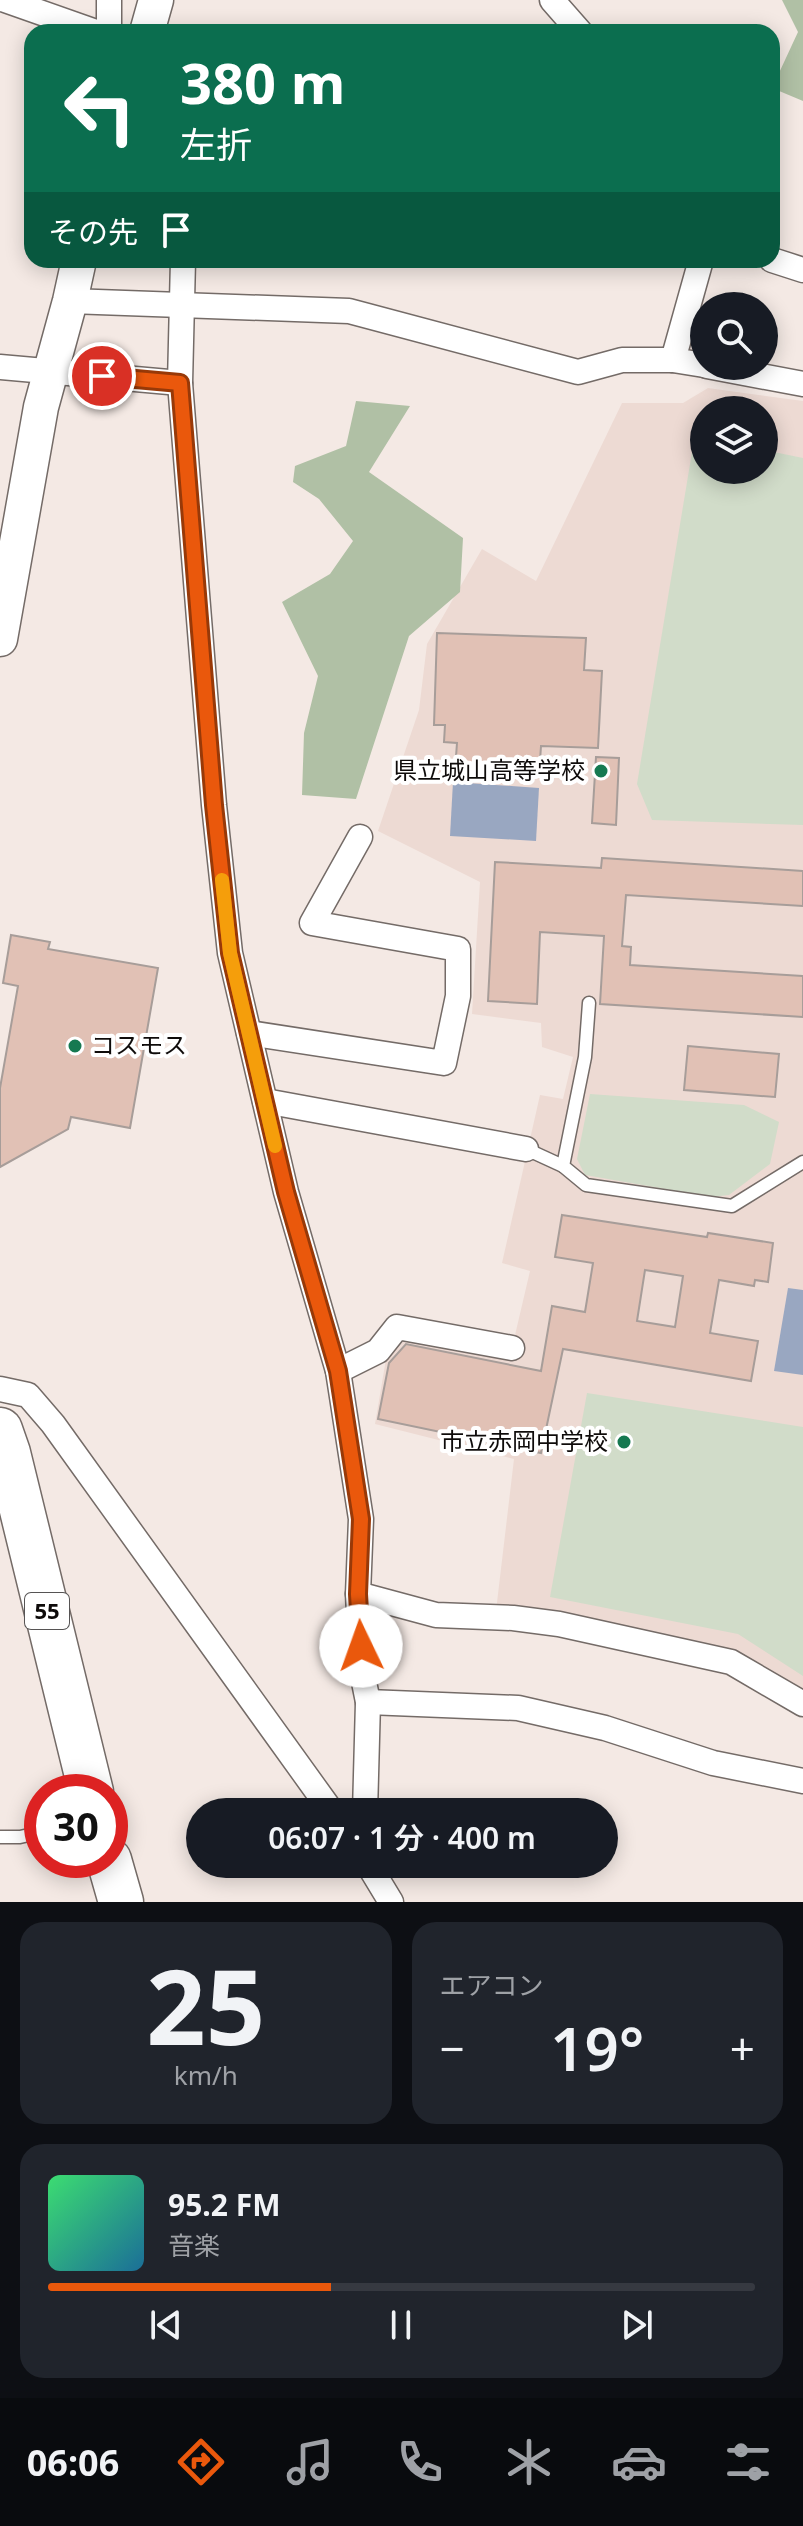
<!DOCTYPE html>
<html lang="ja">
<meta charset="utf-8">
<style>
:root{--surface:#171b24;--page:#20242c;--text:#f1f3f6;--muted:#9ea1a6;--line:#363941;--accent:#ea580c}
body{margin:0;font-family:"Noto Sans","Noto Sans JP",sans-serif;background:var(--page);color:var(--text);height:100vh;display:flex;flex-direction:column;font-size:30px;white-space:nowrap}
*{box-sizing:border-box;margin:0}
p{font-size:26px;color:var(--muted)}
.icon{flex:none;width:44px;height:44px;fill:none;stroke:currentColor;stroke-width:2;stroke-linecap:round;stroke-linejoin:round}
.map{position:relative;height:1902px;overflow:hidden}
.panel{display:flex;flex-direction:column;gap:20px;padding:20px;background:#0d0f14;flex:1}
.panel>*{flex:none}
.top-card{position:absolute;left:24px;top:24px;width:756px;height:244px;border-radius:24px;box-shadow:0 4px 20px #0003;background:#0b6e4f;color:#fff;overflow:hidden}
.fabs{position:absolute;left:690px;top:292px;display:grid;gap:16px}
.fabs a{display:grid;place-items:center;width:88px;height:88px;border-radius:50%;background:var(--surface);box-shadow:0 4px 20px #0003;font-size:40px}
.speed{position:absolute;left:24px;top:1774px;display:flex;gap:16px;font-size:40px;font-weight:700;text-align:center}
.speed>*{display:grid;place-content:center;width:104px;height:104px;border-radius:50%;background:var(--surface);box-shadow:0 4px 20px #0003;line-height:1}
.speed .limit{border:12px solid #d22;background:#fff;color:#111}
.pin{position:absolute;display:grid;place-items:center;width:68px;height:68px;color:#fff;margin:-34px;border:4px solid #fff;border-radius:50%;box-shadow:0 2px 8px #0007}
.me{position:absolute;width:88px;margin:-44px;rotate:357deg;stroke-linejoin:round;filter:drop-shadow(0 0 6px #0008)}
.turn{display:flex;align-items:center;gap:28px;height:168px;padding:0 24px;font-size:36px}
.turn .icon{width:104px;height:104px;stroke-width:2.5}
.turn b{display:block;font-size:56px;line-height:68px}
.then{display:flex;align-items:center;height:76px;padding:0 24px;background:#0003;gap:16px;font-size:30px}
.big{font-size:60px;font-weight:600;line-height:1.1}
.panel .card{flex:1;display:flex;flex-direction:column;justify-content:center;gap:12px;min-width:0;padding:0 28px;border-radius:24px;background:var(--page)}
.panel .dial{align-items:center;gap:0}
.dial b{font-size:104px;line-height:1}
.song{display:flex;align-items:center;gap:24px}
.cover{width:96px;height:96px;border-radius:12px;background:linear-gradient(135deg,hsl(140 70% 55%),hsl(200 70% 35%))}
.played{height:8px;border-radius:4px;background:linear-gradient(90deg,var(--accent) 40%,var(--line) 40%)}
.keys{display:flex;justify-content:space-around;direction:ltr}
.heat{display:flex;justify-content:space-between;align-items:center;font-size:44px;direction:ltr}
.panel .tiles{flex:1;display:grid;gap:20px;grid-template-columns:1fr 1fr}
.card:last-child{grid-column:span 2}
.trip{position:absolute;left:186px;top:1798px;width:432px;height:80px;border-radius:40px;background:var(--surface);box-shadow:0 4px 20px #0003;font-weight:600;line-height:80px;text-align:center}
.menu{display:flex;height:128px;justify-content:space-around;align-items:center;background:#090b0e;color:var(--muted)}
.menu .icon{width:56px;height:56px}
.menu .selected{color:var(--accent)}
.menu b{font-size:36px;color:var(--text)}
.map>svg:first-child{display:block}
</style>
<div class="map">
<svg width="803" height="1902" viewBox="0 0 803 1902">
<rect width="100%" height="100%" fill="#f4e9e4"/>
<path fill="#eddad3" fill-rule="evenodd" d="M 708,388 L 803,401 L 803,1691 L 725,1648 L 554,1612 L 496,1611 L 514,1459 L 375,1424 L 386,1359 L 407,1337 L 512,1348 L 530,1271 L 502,1263 L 540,1095 L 563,1099 L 573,1057 L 542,1047 L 541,1023 L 472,1014 L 480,882 L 378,831 L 419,710 L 427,644 L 482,549 L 536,581 L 622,403 L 683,403 ZM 704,410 L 764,410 L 764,470 L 704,470 Z"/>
<g fill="#d1dcc9">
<polygon points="704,443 704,470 764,470 764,450 803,458 803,825 652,820 637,784 693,446"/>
<polygon points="590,1094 744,1105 779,1122 770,1164 729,1195 711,1197 585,1175 577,1159"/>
<polygon points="587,1393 803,1427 803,1676 738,1634 550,1597"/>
</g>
<g fill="#b0c0a5">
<polygon points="782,0 803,0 803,101 772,88 798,32"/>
<polygon points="356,401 410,406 369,472 463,538 460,592 409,636 356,799 302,795 304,733 318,676 282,602 330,574 353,541 319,499 293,482 295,466 346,446"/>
</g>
<g fill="#99a7c1">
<polygon points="453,782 539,788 536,841 450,836"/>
<polygon points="788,1288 803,1290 803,1375 774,1371"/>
</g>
<g fill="#e1c1b5" stroke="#a79d99" stroke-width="2" fill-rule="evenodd">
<polygon points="437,633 586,638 584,670 602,671 598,748 541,746 539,776 455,770 457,743 444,742 445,725 434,725"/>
<polygon points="596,757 619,758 616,825 592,823"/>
<polygon points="602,858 803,871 803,906 626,895 622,946 631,947 630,965 803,976 803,1017 600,1004 604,936 540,932 537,1004 488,1001 495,862 601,868"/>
<polygon points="11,935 50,942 48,949 158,968 130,1128 71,1117 68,1129 0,1167 0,1088 18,986 3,983"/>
<polygon points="688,1046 779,1054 775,1097 684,1090"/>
<path d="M 562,1215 L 707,1237 L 708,1233 L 773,1243 L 768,1282 L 755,1280 L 754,1286 L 719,1280 L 710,1333 L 758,1341 L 751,1381 L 563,1349 L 541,1453 L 378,1419 L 389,1363 L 406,1344 L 541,1371 L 552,1306 L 585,1312 L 593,1263 L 555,1257 ZM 645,1270 L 683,1276 L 675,1327 L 637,1321 Z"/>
</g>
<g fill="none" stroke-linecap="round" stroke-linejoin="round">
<g stroke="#746b67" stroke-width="15">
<g id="lane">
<polyline points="589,1003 585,1057 563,1166 586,1185 732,1206 803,1162"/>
<polyline points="526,1149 563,1166"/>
<polyline points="0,1837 20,1837 42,1832"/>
</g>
</g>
<g stroke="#746b67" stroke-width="27">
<g id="street">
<polyline points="5,0 96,32"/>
<polyline points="109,0 109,32"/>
<polyline points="552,0 580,32"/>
<polyline points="183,260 180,383 214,805 230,953 286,1192 338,1371 361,1519 358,1594 362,1672 368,1702 365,1812"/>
<polyline points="772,260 803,270"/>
<polyline points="70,301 349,311 578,372 622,360 673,360 704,365"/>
<polyline points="673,360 701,260"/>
<polyline points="707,366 803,384"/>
<polyline points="0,367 180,383"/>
<polyline points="249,1033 444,1063 458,996 458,949 312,923 360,837"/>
<polyline points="265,1101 526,1149"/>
<polyline points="338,1371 378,1351 397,1327 512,1348"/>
<polyline points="0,1389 28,1395 53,1424 332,1812"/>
<polyline points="358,1594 436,1615 513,1618 559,1624 731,1662 803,1704"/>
<polyline points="368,1702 518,1708 605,1728 713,1763 803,1781"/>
<polyline points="368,1864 391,1902"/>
</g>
</g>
<g stroke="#746b67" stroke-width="37">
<g id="secondary">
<polyline points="147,32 156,0"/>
<polyline points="0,639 41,407 70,301 79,260"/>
</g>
</g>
<g stroke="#746b67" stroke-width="47">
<g id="highway">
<polyline points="0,1430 8,1453 91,1792"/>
<polyline points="109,1860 121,1902"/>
</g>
</g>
<use href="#lane" stroke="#fff" stroke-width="12"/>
<use href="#street" stroke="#fff" stroke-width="24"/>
<use href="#secondary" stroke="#fff" stroke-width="34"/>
<use href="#highway" stroke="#fff" stroke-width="44"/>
</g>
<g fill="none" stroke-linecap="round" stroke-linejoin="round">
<g stroke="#983908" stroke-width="20">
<polyline id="route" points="102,376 180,383 214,805 230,953 286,1192 338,1371 361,1519 358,1594 361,1646"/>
</g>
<use href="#route" stroke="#ea580c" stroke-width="14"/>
<polyline stroke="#f59e0b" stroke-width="14" points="222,880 230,953 275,1146"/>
</g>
<g fill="#167951" stroke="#fff" stroke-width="3">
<circle cx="601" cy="771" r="8"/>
<circle cx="75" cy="1046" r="8"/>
<circle cx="624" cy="1442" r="8"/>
</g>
<g text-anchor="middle" stroke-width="8" stroke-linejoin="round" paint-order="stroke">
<rect fill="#fff" stroke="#565454" stroke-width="2" x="25" y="1593" width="44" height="36" rx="6"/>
<g font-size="22" font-weight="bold" fill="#0e0b0a">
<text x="47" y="1619">55</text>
</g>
<g font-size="24" fill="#0e0b0a" stroke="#fff" text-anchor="end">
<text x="585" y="779">県立城山高等学校</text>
<text x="91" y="1054" text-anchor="start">コスモス</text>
<text x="608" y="1450">市立赤岡中学校</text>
</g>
</g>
</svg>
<div class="fabs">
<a><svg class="icon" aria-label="search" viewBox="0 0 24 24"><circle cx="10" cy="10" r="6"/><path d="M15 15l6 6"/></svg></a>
<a><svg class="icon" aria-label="layers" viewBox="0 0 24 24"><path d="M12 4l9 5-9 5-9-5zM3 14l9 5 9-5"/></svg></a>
</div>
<div class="speed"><div class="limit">30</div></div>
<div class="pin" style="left:102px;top:376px;background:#d93025"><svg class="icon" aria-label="arrive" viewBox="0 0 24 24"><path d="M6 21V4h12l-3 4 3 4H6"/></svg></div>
<svg class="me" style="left:361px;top:1646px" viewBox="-20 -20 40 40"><circle r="19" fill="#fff"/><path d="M0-13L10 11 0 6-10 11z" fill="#ea580c"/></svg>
<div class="trip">06:07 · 1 分 · 400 m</div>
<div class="top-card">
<div class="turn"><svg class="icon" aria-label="left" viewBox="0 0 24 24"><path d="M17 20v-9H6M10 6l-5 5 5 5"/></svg><div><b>380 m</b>左折</div></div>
<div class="then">その先<svg class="icon" aria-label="arrive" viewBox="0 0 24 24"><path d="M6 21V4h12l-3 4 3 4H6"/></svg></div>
</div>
</div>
<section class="panel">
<div class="tiles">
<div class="card dial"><b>25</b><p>km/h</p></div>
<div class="card"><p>エアコン</p>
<div class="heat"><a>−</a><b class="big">19°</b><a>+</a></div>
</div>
<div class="card">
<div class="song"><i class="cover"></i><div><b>95.2 FM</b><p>音楽</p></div></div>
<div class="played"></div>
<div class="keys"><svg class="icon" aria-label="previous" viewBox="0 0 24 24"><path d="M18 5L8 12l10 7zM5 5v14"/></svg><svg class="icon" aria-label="pause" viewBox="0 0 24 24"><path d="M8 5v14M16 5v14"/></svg><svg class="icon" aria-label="next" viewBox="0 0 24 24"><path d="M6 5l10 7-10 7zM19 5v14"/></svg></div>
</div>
</div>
</section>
<nav class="menu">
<b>06:06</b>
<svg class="icon selected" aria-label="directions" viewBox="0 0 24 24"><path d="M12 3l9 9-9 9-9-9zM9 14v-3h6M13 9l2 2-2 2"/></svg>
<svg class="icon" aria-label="music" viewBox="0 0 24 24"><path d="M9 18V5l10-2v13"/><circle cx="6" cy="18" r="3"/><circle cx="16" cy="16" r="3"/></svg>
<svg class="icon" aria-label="phone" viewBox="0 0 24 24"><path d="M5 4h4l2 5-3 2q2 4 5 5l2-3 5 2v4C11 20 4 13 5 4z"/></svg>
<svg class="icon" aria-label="climate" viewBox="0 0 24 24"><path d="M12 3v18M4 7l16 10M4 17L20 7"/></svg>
<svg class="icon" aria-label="car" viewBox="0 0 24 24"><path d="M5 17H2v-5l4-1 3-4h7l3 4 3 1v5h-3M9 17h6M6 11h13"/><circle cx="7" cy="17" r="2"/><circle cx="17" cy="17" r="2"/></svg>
<svg class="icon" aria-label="filters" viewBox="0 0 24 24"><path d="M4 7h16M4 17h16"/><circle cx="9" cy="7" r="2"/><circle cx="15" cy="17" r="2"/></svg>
</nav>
